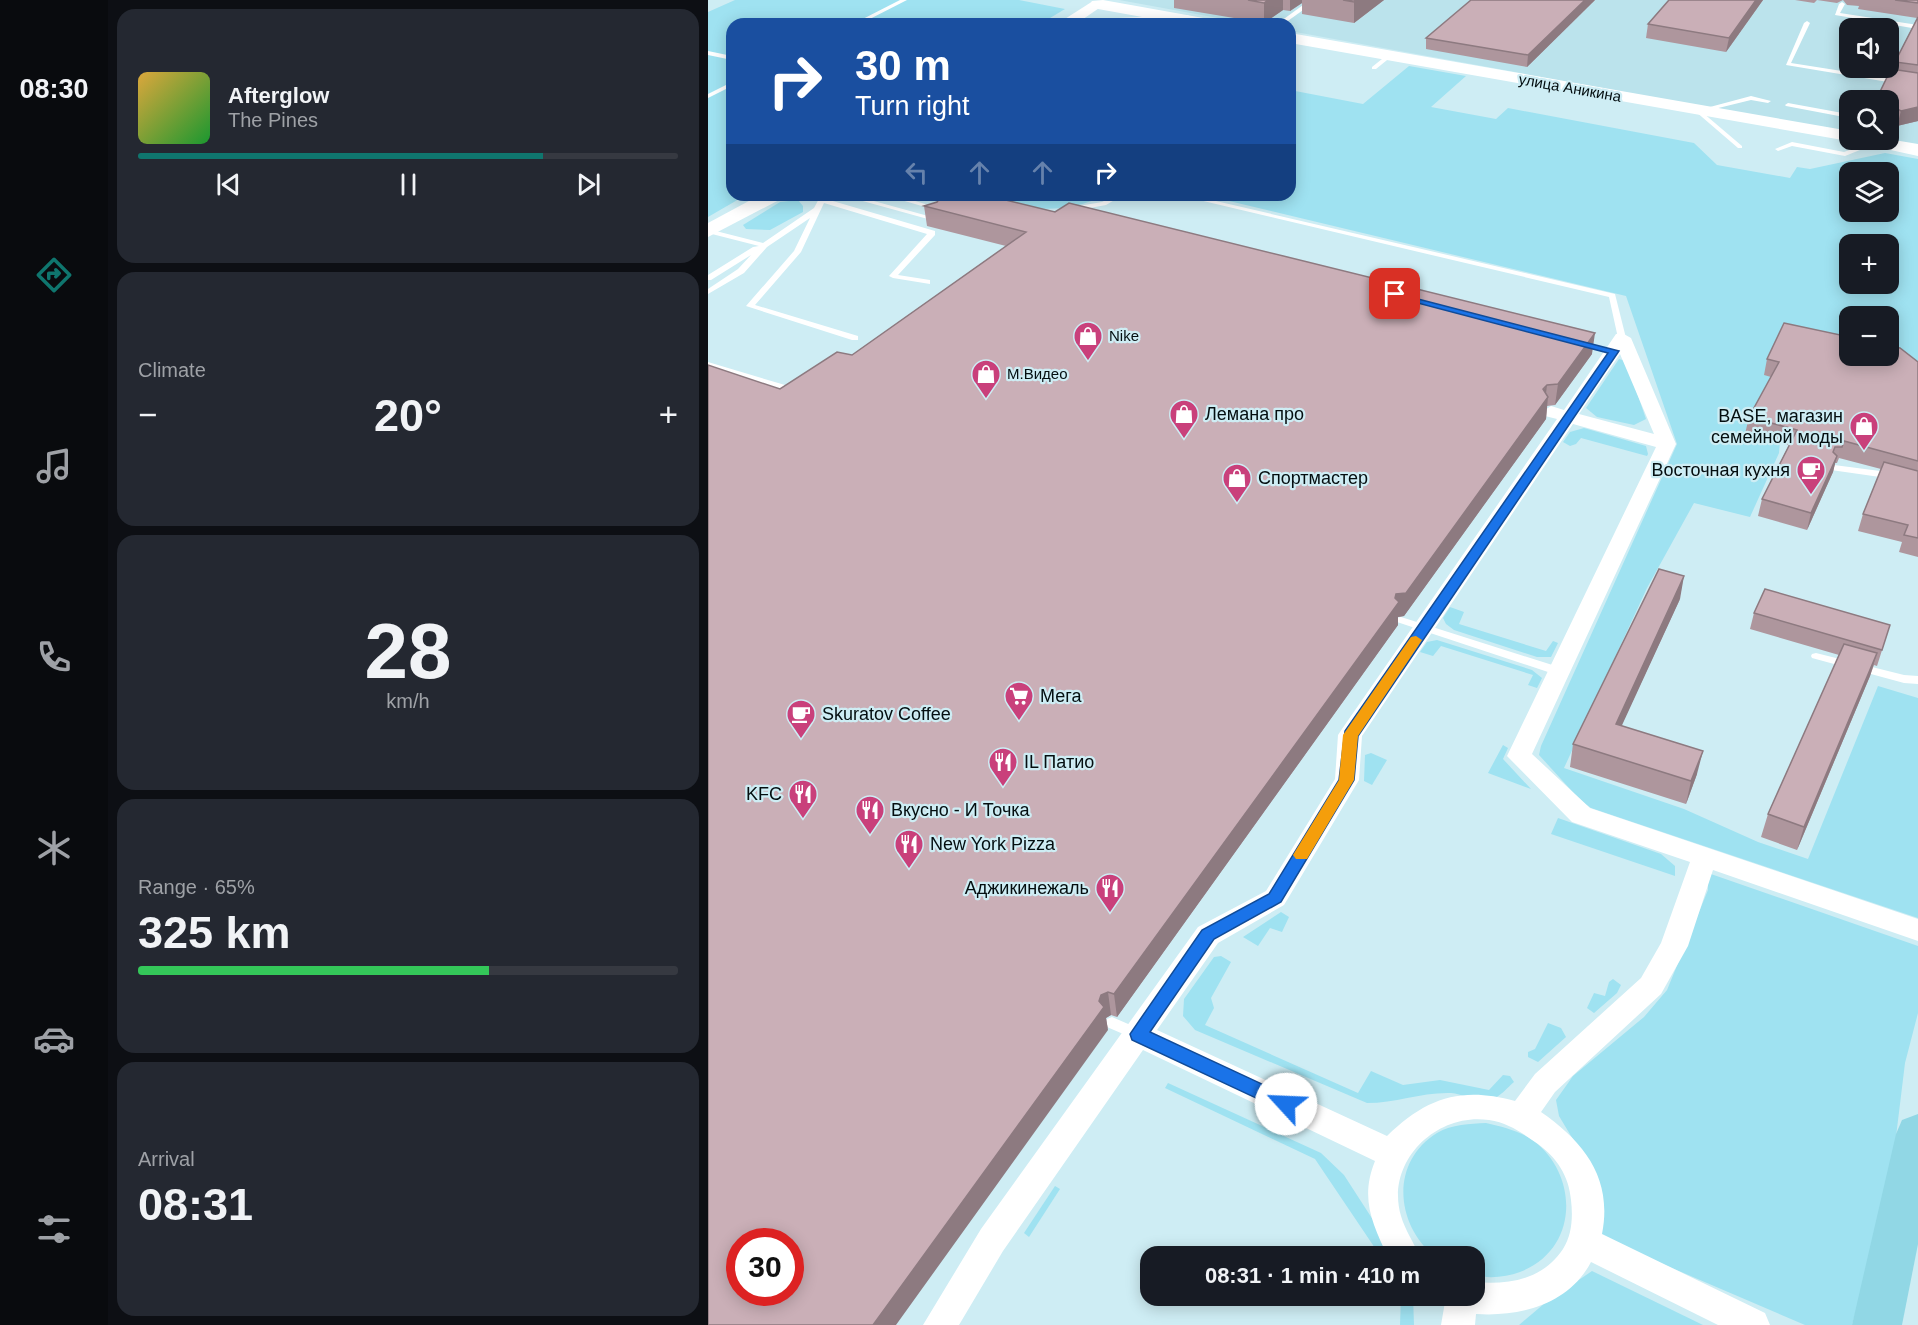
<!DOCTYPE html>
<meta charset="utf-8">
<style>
:root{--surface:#171b24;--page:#242831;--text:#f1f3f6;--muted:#9ea1a6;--line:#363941;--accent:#0f766e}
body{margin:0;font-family:Arial,sans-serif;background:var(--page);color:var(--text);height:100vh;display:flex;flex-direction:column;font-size:22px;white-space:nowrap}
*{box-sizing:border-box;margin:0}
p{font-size:20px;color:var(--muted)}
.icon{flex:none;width:33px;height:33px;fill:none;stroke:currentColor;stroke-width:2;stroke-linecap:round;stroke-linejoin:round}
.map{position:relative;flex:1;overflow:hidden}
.sheet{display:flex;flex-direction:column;gap:9px;padding:9px;background:#0d0f14;width:600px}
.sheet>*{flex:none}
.banner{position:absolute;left:18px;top:18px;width:570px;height:183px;border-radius:18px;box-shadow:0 3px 15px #0003;background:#1a4fa0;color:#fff;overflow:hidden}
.controls{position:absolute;left:1131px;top:18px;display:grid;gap:12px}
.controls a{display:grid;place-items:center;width:60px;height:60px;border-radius:12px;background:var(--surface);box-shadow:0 3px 15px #0003;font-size:30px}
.speed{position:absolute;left:18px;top:1228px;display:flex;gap:12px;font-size:30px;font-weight:700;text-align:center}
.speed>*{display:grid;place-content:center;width:78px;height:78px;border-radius:50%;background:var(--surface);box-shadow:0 3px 15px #0003;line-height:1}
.speed .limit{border:9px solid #d22;background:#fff;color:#111}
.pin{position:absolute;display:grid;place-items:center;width:51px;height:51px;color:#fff;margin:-26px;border-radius:12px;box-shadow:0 3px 9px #0006}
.me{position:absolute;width:66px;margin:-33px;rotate:295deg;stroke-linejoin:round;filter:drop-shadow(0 0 4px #0008)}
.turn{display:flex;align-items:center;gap:21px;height:126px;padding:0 30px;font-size:27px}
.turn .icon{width:78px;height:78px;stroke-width:2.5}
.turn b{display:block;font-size:42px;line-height:51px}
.lanes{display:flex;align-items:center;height:57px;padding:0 30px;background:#0003;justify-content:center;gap:30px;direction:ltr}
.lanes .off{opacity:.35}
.big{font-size:45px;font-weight:700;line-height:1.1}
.sheet .card{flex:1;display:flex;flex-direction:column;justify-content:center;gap:9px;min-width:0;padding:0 21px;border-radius:18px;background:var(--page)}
.sheet .dial{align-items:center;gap:0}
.dial b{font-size:78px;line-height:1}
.song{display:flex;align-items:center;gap:18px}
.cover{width:72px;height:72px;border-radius:9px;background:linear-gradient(135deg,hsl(40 70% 55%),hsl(130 70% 35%))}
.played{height:6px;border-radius:3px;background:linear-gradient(90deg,var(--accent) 75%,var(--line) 75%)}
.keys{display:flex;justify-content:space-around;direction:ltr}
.heat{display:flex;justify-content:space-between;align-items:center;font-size:33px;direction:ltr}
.charge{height:9px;border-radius:4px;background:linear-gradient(90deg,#34c759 65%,var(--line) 0)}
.trip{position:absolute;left:432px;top:1246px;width:345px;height:60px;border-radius:18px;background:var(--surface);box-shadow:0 3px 15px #0003;font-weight:700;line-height:60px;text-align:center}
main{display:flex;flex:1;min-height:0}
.dock{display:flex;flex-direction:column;width:108px;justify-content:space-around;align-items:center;background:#090b0e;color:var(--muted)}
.dock .icon{width:42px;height:42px}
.dock .on{color:var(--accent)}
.dock b{font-size:27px;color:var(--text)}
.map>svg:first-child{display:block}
</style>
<main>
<nav class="dock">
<b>08:30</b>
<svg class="icon on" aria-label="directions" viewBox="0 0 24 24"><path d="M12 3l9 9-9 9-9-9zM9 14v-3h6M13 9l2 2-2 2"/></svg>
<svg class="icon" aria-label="music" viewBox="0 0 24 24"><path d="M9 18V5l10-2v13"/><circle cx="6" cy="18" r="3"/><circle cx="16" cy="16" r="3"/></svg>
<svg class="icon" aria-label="phone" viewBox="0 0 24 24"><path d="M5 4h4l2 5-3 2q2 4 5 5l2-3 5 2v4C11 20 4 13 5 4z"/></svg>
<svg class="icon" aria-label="climate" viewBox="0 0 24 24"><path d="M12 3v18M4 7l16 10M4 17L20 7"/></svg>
<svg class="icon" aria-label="car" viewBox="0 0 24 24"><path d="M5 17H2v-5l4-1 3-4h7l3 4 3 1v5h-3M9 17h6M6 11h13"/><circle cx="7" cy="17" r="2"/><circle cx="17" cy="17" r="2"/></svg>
<svg class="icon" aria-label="filters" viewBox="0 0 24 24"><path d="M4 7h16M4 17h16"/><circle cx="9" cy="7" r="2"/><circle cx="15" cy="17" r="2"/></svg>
</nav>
<section class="sheet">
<div class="card">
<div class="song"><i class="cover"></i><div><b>Afterglow</b><p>The Pines</p></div></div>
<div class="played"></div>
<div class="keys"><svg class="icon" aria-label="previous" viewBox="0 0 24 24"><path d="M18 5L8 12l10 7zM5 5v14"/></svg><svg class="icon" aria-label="pause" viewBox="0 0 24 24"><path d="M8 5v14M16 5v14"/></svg><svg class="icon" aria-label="next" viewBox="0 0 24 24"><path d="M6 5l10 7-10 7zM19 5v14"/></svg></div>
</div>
<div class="card"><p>Climate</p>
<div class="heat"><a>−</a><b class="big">20°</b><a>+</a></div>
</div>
<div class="card dial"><b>28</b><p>km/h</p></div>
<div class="card"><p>Range · 65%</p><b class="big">325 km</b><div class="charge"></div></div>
<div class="card"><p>Arrival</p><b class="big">08:31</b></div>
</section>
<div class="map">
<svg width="1210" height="1325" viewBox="0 0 1210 1325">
<rect width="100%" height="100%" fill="#ceedf4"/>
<path fill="#bbe3ec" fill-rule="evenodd" d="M 411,0 L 1210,0 L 1210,145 L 1180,140 L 1180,100 L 1142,100 L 1141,133 L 582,31 L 582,24 L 543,24 ZM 1142,28 L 1180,28 L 1180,68 L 1142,68 Z"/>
<g fill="#9fe2f1" fill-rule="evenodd">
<polygon points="27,0 311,0 357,9 332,24 24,24 24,195 38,195 0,217 0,12"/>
<path d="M 701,66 L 758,76 L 723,107 L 788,119 L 800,108 L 986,143 L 1009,165 L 1082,178 L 1089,167 L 1102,169 L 1177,153 L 1210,159 L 1210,424 L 1076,395 L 1071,453 L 1042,517 L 986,503 L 939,588 L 856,768 L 976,809 L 1050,842 L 1100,859 L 1170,686 L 1210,698 L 1210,918 L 883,808 L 873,801 L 831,755 L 833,746 L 969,444 L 918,296 L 496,195 L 582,195 L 582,90 L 655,104 ZM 1142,172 L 1180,172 L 1180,212 L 1142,212 ZM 1142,244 L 1180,244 L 1180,284 L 1142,284 ZM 1142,316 L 1180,316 L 1180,356 L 1142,356 Z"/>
<path d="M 255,195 L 396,195 C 350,220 303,205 255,195 Z"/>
<polygon points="90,200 95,206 95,212 62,230 38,229 35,225 72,202"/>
<polygon points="911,359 918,361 938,419 926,425 889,417 878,408"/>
<polygon points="876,428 938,446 940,454 939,456 873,438 868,444 862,446 855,442 862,432"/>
<polygon points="742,607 756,612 751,624 838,651 845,641 850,643 843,657 829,657 746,630 738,624 735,618"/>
<polygon points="729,640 824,670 834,678 829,688 820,685 825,675 733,646 725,656 712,652 719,642"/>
<polygon points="795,745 800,748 795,759 823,789 780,773"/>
<polygon points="663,753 679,760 664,785 656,781 657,755"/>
<polygon points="850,818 953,854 967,866 967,876 843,834"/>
<polygon points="1000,873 1210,946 1210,1013 1197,1063 1181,1194 1144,1325 1097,1325 894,1238 875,1156 851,1116 848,1100 865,1076 936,1017 959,990 1000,890"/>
<polygon points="573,912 581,917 574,932 562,928 550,946 535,937"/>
<path d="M 513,956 L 523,962 L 503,998 L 506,1008 L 497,1025 L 650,1093 L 663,1071 L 695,1085 L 732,1080 L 781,1090 L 795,1075 L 802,1076 L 806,1082 C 800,1087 792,1097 784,1099 C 770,1104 756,1094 743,1093 C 714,1092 688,1103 659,1103 L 487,1030 L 475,1016 L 476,999 L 506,957 Z"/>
<polygon points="905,979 913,985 909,993 886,1013 879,1008 886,993 897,996 901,982"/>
<polygon points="840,1023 853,1028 858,1037 830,1062 820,1057 820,1052 827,1049"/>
<polygon points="460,1083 613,1153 636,1175 689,1257 673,1257 607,1159 457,1088"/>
<path d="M 778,1123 C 795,1127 812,1131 826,1141 C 872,1177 870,1250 812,1272 C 798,1277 781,1279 767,1275 L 766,1257 L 727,1257 C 687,1224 682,1162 729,1133 C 744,1124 762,1124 778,1123 Z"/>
<polygon points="347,1186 352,1189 321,1237 316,1233"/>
<polygon points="884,1271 995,1325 811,1325 837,1303"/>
<polygon points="693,1296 705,1296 706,1325 692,1325"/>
</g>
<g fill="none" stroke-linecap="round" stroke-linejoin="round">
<g fill="#fff" fill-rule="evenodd">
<polygon points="192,0 199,0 152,24 145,24"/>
<polygon points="602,0 609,0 577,23 573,23 573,21"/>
<polygon points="1134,2 1137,4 1132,13 1210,25 1210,29 1127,15 1131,4"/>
<polygon points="1099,21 1102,23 1083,63 1210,83 1210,87 1078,65 1096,23"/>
<polygon points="0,51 24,56 24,60 0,55"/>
<polygon points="679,55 684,56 668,69 664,69 664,67"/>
<polygon points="24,82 24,86 0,98 0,94"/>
<polygon points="1043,96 1063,101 1060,103 1043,100 994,112 1034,146 1034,148 1030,148 987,111"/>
<polygon points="1080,103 1140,114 1142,120 1136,117 1078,106 1077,105"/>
<polygon points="1163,140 1170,140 1172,142 1137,156 1084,146 1070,151 1067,149 1084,142 1136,152 1164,142"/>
<polygon points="113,195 119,195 118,199 227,231 227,235 190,275 222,280 222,284 185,278 181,276 219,234 116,203 93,252 47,305 150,336 150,340 144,340 38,306 86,251 102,218 59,247 36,273 0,294 0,289 30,269 43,255 3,280 0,280 0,275 45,247 51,246 0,233 0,229 55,243 106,208"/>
<polygon points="133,195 144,195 231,219 227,221"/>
<polygon points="176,195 187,195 234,209 231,211"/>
<polygon points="407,195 415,195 398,205 365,211 362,209 365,207 394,202"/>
<polygon points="470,195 482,195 907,294 918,338 914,340 910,338 901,297"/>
<polygon points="0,362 77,385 78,387 74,390 71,389 0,367"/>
<polygon points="1126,465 1172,471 1210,481 1210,487 1172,477 1123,470 1122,468 1123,466"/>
<polygon points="693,617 857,669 858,672 853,676 849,675 689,622 688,620 689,618"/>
<polygon points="1108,653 1196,675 1210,676 1210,684 1196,683 1104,658 1103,656 1104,654"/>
<polygon points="404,1017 434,1030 436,1034 434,1038 429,1040 399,1027 397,1023 399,1019"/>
</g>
<path fill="#fff" fill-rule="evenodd" d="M 914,333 L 923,338 L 968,444 L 824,754 L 882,808 L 1210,919 L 1210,941 L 1005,870 L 980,946 L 953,994 L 847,1092 L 833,1112 C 876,1142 905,1178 894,1234 L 1057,1313 L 1062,1325 L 1010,1325 L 883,1262 C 861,1304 813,1317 768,1314 L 767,1325 L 733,1325 L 738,1296 L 766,1296 L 766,1282 C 801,1285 834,1280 855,1249 C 864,1235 865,1217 863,1200 C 861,1176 849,1158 830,1144 C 814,1133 801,1123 781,1120 C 728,1112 677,1162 693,1216 C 697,1230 706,1243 712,1257 L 680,1257 C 664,1223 652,1198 667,1161 L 435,1050 L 295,1251 L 251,1325 L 215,1325 L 273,1229 L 490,927 L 558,891 L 627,779 L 630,735 L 634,729 L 849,419 L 837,416 L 834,412 L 843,406 L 856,410 L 908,334 ZM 912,354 L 946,434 L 871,414 ZM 865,424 L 948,447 L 799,756 L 864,822 L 982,862 L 953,943 L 933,978 L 827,1074 L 807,1101 C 753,1086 718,1098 679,1136 L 449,1030 L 510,943 L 576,905 L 651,780 L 654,736 Z"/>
<g fill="#fff" fill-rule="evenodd">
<polygon points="385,1 395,1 397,4 368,24 349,24"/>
<polygon points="479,15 484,17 487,20 484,23 379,24 387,19"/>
<polygon points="52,195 75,195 73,199 0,237 0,223"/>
</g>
<g fill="#fff" fill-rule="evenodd">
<polygon points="395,0 501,19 509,24 473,24 390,9 382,4 384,1"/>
<polygon points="582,33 1142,131 1142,140 1180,139 1210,144 1210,156 1146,142 582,43"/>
</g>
<polygon fill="#91d7e5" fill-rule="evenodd" points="1210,1114 1210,1244 1194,1325 1144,1325 1188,1134 1194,1120"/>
</g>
<g fill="#ae969d">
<polygon points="466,0 676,0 646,23 594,14 594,3 582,11 575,10 556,23 466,8"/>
<polygon points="887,0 819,67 718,49 718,38"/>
<polygon points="961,0 1055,0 1018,52 938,38 940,24"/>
<polygon points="1087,0 1210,0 1210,121 1189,126 1180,122 1180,100 1168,100 1185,69 1187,62 1209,18 1150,9 1151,6 1139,5 1135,0 1129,3 1109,0 1106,3"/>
<polygon points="216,206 884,354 847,405 839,406 838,419 696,616 690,617 690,625 409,1017 403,1015 398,1018 400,1030 144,355 298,246 219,226"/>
<polygon points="1059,359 1210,362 1210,557 1191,552 1194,542 1150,531 1155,514 1173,469 1131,458 1129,463 1127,463 1125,472 1099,530 1050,516 1054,499 1081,445 1037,434 1041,417 1063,377 1056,375"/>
<polygon points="972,599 913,726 989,774 978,804 862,767 865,744"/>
<polygon points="1046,613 1182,625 1169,666 1166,665 1162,676 1089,850 1053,837 1060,814 1131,655 1042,629"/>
</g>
<g fill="#8d7a80">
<polygon points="560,0 575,0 575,10 556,23 556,3"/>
<polygon points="582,0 594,0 594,3 582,11"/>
<polygon points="648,0 676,0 646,23 646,2"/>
<polygon points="877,0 887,0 819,67 820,55"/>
<polygon points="1048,0 1055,0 1018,52 1021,38"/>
<polygon points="1210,107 1210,121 1189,126 1193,111"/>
<polygon points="887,333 884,354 847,405 850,384"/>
<polygon points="839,385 837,402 840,397 838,419 696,616 690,617 690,625 409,1017 406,994 687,598 688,594"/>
<polygon points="1129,456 1125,472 1099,530 1103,513"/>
<polygon points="976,576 972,599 904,747 908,724"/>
<polygon points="1169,653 1162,676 1089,850 1096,827"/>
<polygon points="995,751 989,774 978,804 983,781"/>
<polygon points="400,992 403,1015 398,1018 400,1030 188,1325 165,1325 391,1001 393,995"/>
</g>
<g fill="#caafb7" stroke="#8d7a80" stroke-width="1.5" fill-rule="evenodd">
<polygon points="540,0 560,0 556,3"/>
<polygon points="635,0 648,0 646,2"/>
<polygon points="763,0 877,0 820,55 718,38"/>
<polygon points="961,0 1048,0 1021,38 940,24"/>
<polygon points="1187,0 1210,0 1210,3"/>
<polygon points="1210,17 1210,65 1187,62"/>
<polygon points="1183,69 1210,73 1210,107 1193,111 1180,104 1180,100 1173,100 1169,98"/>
<path d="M 234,195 L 277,195 L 347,212 L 361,203 L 887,333 L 850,384 L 839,385 L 835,389 L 840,397 L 698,593 L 688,594 L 687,598 L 691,602 L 406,994 L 400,992 L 393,995 L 391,1001 L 396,1007 L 165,1325 L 0,1325 L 0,365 L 72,389 L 129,352 L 144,355 L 318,232 L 216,206 L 229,202 ZM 32,1242 L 82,1242 L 82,1293 L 32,1293 Z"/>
<polygon points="1076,323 1142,337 1142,356 1180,356 1180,346 1192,348 1210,362 1210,461 1136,441 1134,447 1127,447 1125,452 1129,456 1103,513 1054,499 1089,430 1041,417 1071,362 1059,359"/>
<polygon points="1176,462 1210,471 1210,538 1196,535 1200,525 1155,514"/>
<polygon points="951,569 976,576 908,724 995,751 983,781 865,744"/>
<polygon points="1057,589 1182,625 1174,650 1046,613"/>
<polygon points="1136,644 1169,653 1096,827 1060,814"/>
</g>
<polygon fill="#1a73e8" stroke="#114b97" stroke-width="1.5" points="683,292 911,351 650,736 646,780 573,902 506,939 442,1032 584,1098 587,1104 584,1109 578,1112 424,1040 422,1034 494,930 561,894 631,780 637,731 900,353 683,296"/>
<polygon fill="#f59e0b" points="708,636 714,640 650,736 646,780 599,859 588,859 585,855 588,850 631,780 635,735 703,637"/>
<defs>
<g id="shop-pin" transform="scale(1.5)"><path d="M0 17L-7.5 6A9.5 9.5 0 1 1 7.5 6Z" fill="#c9407b" stroke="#ceedf4"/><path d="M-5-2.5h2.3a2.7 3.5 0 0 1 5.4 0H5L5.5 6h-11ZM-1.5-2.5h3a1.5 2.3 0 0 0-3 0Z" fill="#fff"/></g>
<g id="cafe-pin" transform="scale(1.5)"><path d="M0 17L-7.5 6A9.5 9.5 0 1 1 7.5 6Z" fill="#c9407b" stroke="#ceedf4"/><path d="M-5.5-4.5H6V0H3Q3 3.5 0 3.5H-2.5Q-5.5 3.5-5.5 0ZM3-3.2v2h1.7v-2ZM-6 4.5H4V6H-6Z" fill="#fff"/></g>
<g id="supermarket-pin" transform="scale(1.5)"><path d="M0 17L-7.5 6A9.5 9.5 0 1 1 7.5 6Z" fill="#c9407b" stroke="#ceedf4"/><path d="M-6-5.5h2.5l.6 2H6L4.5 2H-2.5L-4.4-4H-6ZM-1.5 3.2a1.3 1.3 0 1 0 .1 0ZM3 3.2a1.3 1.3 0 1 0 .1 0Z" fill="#fff"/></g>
<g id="restaurant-pin" transform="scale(1.5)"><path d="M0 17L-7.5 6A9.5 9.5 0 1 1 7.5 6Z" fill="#c9407b" stroke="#ceedf4"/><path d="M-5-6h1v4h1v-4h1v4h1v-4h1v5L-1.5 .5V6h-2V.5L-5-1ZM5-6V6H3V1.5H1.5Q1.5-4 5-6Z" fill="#fff"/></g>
</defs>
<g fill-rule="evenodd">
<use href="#shop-pin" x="380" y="336"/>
<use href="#shop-pin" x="278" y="374"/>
<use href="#shop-pin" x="476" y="414"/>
<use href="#shop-pin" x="1156" y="426"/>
<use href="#cafe-pin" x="1103" y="470"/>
<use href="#shop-pin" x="529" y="478"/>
<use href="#supermarket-pin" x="311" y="696"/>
<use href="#cafe-pin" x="93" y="714"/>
<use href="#restaurant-pin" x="295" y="762"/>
<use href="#restaurant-pin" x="95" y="794"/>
<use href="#restaurant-pin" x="162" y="810"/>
<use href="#restaurant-pin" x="201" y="844"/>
<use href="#restaurant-pin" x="402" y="888"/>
</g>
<g text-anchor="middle" stroke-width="4.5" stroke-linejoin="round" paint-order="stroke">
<g font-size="15" fill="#040e10" stroke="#ceedf4">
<text transform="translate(862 88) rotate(10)" y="5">улица Аникина</text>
</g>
<g font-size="15" fill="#040e10" stroke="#ceedf4" text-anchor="start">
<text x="401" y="341">Nike</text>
<text x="299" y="379">М.Видео</text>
</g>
<g font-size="18" fill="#040e10" stroke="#ceedf4" text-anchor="start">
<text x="497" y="420">Лемана про</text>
<text x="1135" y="422" text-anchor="end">BASE, магазин<tspan x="1135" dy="21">семейной моды</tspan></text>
<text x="1082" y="476" text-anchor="end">Восточная кухня</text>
<text x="550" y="484">Спортмастер</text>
<text x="332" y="702">Мега</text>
<text x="114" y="720">Skuratov Coffee</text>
<text x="316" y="768">IL Патио</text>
<text x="74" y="800" text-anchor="end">KFC</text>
<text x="183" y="816">Вкусно - И Точка</text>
<text x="222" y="850">New York Pizza</text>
<text x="381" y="894" text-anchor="end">Аджикинежаль</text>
</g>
</g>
</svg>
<div class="controls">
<a><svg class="icon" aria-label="sound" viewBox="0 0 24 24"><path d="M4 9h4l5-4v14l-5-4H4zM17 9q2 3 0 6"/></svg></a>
<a><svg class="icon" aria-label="search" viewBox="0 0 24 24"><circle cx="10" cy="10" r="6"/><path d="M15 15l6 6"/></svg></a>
<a><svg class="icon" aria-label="layers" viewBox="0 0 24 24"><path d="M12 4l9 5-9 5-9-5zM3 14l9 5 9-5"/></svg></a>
<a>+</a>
<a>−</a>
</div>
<div class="speed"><div class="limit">30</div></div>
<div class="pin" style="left:687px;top:294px;background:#d93025"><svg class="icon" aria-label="arrive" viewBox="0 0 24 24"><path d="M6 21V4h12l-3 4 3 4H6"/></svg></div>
<svg class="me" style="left:578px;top:1104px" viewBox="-20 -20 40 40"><circle r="19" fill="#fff"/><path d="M0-13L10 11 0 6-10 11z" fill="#1a73e8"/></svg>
<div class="trip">08:31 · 1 min · 410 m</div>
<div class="banner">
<div class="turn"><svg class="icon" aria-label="right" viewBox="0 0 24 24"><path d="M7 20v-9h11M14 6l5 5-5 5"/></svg><div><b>30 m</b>Turn right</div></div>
<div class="lanes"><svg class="icon off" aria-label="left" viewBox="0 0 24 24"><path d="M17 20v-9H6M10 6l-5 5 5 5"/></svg><svg class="icon off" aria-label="ahead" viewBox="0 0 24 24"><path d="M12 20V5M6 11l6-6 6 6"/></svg><svg class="icon off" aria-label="ahead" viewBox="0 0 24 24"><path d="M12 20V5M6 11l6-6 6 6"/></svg><svg class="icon" aria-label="right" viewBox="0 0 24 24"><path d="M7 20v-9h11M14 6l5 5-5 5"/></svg></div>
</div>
</div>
</main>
